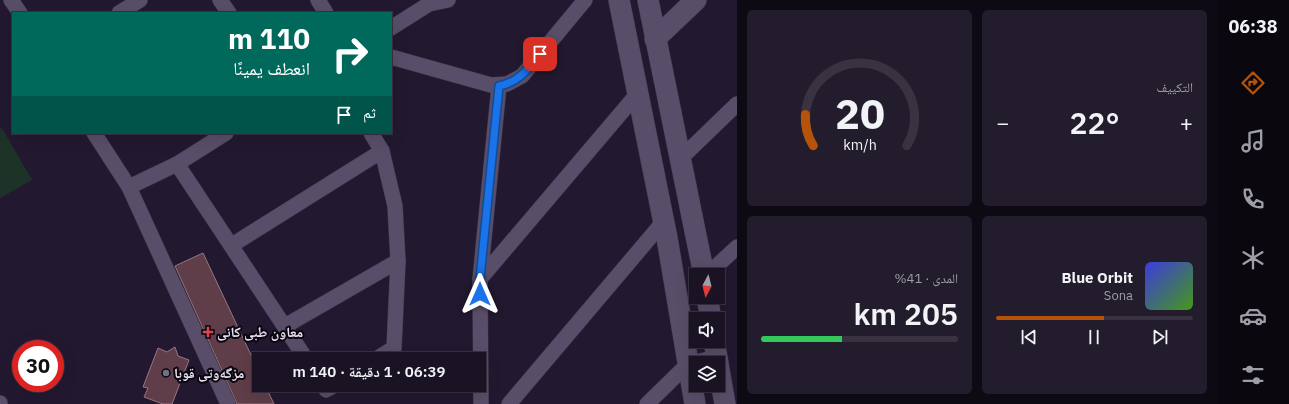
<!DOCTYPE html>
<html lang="ar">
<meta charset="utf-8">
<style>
:root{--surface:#1a1324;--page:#231c2c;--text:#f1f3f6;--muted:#9f9ea6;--line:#383241;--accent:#b45309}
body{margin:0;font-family:"IBM Plex Sans","Noto Naskh Arabic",sans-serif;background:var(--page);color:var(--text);direction:rtl;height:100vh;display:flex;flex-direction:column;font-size:15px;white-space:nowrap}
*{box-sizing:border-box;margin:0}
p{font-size:13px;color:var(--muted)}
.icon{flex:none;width:22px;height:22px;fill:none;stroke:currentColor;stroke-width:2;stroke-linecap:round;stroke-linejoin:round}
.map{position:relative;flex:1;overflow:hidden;direction:ltr}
.drawer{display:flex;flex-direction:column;gap:10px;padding:10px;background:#0e0a14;width:480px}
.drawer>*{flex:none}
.top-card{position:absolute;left:12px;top:12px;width:380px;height:122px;border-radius:0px;box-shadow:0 4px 16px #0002,0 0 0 1px var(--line);direction:rtl;background:#00695c;color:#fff;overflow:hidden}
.needle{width:26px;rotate:187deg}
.controls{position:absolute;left:689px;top:268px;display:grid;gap:8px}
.controls a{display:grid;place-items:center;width:36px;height:36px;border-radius:0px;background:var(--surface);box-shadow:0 4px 16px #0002,0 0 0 1px var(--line);font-size:20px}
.speed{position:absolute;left:12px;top:340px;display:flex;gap:8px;font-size:20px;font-weight:700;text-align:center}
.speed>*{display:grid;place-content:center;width:52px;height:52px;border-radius:50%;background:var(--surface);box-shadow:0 4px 16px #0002,0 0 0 1px var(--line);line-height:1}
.speed .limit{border:6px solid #d22;background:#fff;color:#111}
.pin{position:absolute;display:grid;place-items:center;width:34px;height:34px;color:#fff;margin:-17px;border-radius:8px;box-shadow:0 2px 6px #0006}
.me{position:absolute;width:44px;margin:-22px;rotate:0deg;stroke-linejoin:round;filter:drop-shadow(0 0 3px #0008)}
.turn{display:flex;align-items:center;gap:14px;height:84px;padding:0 16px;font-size:18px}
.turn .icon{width:52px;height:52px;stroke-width:2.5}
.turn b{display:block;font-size:28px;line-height:34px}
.then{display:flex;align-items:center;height:38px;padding:0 16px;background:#0003;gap:8px;font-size:15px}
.big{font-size:30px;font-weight:600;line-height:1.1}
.drawer .card{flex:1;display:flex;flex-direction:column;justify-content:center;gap:6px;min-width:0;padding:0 14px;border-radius:6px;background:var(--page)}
.drawer .dial{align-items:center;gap:0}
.dial svg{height:104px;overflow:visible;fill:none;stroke:var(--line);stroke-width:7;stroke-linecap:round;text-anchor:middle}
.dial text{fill:var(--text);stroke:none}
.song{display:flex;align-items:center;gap:12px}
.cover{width:48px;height:48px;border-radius:6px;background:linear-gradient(135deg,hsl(240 70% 55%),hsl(100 70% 35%))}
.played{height:4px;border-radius:2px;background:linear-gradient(90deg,var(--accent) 55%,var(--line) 55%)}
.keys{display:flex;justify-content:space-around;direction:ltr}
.heat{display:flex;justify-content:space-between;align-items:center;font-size:22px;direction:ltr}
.charge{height:6px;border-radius:3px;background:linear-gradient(90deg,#34c759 41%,var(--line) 0)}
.drawer .tiles{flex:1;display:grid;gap:10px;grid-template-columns:repeat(2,1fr)}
.trip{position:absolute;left:252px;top:352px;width:234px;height:40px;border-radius:0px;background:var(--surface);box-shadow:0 4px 16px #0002,0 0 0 1px var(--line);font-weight:600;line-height:40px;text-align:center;direction:rtl}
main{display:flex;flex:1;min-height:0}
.tabs{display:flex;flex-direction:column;width:72px;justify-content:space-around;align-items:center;background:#0a080e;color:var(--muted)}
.tabs .icon{width:28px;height:28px}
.tabs .current{color:var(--accent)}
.tabs b{font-size:18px;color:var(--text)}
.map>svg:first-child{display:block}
</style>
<main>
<nav class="tabs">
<b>06:38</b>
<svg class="icon current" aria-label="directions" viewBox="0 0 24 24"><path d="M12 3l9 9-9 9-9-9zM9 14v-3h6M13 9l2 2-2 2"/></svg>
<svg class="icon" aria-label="music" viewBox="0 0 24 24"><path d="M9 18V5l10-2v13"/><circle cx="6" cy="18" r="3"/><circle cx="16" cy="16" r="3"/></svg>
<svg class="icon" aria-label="phone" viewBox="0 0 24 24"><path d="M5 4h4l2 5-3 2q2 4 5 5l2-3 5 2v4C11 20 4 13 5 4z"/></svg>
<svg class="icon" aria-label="climate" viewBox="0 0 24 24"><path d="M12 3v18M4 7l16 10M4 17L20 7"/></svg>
<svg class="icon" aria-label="car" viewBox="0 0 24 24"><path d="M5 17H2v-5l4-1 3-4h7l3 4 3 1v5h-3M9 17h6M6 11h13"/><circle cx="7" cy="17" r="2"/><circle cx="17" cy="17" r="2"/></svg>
<svg class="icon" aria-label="filters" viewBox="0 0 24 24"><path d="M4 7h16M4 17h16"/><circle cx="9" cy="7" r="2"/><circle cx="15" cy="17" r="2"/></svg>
</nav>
<section class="drawer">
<div class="tiles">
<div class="card"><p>التكييف</p>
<div class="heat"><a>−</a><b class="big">22°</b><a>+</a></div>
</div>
<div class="card dial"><svg viewBox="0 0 100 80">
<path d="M14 69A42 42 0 1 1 86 69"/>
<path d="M14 69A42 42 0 0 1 8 45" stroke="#b45309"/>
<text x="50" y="56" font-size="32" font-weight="700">20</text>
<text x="50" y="72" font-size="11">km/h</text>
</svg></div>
<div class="card">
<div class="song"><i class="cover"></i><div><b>Blue Orbit</b><p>Sona</p></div></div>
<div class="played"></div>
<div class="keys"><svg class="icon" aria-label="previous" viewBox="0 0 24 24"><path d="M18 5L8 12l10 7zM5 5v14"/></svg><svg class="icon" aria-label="pause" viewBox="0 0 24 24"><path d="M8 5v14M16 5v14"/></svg><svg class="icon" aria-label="next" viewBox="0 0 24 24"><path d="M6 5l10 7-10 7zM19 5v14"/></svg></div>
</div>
<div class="card"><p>المدى · 41%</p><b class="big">205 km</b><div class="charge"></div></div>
</div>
</section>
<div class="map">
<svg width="737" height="404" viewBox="0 0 737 404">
<rect width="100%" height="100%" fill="#221930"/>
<polygon fill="#1e3328" points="2,128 32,180 0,198 0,129"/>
<g fill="#5f3d49" stroke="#977681">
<polygon points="203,253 259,372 259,385 265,385 274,404 237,404 175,266"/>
<polygon points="175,347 178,356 189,360 172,404 163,404 144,397 148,388 143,387 158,348 167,352"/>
</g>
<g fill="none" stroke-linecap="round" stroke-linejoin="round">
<g stroke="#3b3547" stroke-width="16">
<g id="street">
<polyline points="11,0 20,13"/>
<polyline points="220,0 229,13"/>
<polyline points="318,0 326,13"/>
<polyline points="119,13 140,0"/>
<polyline points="391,28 429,4 448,0"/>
<polyline points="391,57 491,85 507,84 522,76 585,0"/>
<polyline points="94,133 129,187 228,404"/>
<polyline points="371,133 382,151 395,206 398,261 394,348 376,359"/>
<polyline points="680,159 737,104"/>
<polyline points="177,164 306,359"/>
<polyline points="129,187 177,164 226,133"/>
<polyline points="232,245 382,151"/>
<polyline points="707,275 737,247"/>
<polyline points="480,279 638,93"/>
<polyline points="285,326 398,261"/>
<polyline points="323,385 326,390 335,385"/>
<polyline points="0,403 0,404"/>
<polyline points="481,404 480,279 499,86"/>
<polyline points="509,404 664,221"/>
<polyline points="647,404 688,364 717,357"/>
</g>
</g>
<g stroke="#3b3547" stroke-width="22">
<g id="secondary">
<polyline points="619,0 667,238 695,404"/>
<polyline points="648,0 704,275"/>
<polyline points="655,39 696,0"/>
<polyline points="707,297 711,319"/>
<polyline points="714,341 718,363"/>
<polyline points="718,364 725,404"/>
</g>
</g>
<use href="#street" stroke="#584e69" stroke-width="15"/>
<use href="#secondary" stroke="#584e69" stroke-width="21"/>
</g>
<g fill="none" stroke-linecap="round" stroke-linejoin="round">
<g stroke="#114b97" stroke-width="10">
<path id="route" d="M 480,294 L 480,279 L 499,86 C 519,82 528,69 540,54"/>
</g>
<use href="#route" stroke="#1a73e8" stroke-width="7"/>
</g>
<path fill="#e0444e" stroke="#0a0610" stroke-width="1.5" d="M206 326h4v4h4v4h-4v4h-4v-4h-4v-4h4z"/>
<circle fill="#6b7280" stroke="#0a0610" stroke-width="1.5" cx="166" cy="373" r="4"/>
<g text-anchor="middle" stroke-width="4" stroke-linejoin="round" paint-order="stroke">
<g font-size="14" font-weight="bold" fill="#e7e1f1" stroke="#0a0610" text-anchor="start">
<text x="217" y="337">معاون طبی کانی</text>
<text x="174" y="378">مزگەوتی قوبا</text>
</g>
</g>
</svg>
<div class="controls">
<a><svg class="needle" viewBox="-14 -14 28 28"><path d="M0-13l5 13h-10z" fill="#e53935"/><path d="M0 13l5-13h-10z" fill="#9f9ea6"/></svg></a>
<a><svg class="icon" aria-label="sound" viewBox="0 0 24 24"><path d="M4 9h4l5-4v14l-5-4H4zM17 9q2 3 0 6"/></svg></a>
<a><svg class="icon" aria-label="layers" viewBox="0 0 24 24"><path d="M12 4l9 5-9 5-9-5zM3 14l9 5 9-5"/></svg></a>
</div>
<div class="speed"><div class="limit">30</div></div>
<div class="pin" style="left:540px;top:54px;background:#d93025"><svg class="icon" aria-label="arrive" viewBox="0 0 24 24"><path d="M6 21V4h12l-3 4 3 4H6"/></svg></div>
<svg class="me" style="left:480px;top:294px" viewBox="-20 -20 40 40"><path d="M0-17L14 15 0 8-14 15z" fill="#1a73e8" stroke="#fff" stroke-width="4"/></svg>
<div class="trip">06:39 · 1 دقيقة · 140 m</div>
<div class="top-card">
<div class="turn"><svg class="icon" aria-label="right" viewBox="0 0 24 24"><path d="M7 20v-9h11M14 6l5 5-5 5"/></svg><div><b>110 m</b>انعطف يمينًا</div></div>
<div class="then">ثم<svg class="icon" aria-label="arrive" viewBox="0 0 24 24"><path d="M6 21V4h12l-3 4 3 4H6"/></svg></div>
</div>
</div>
</main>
